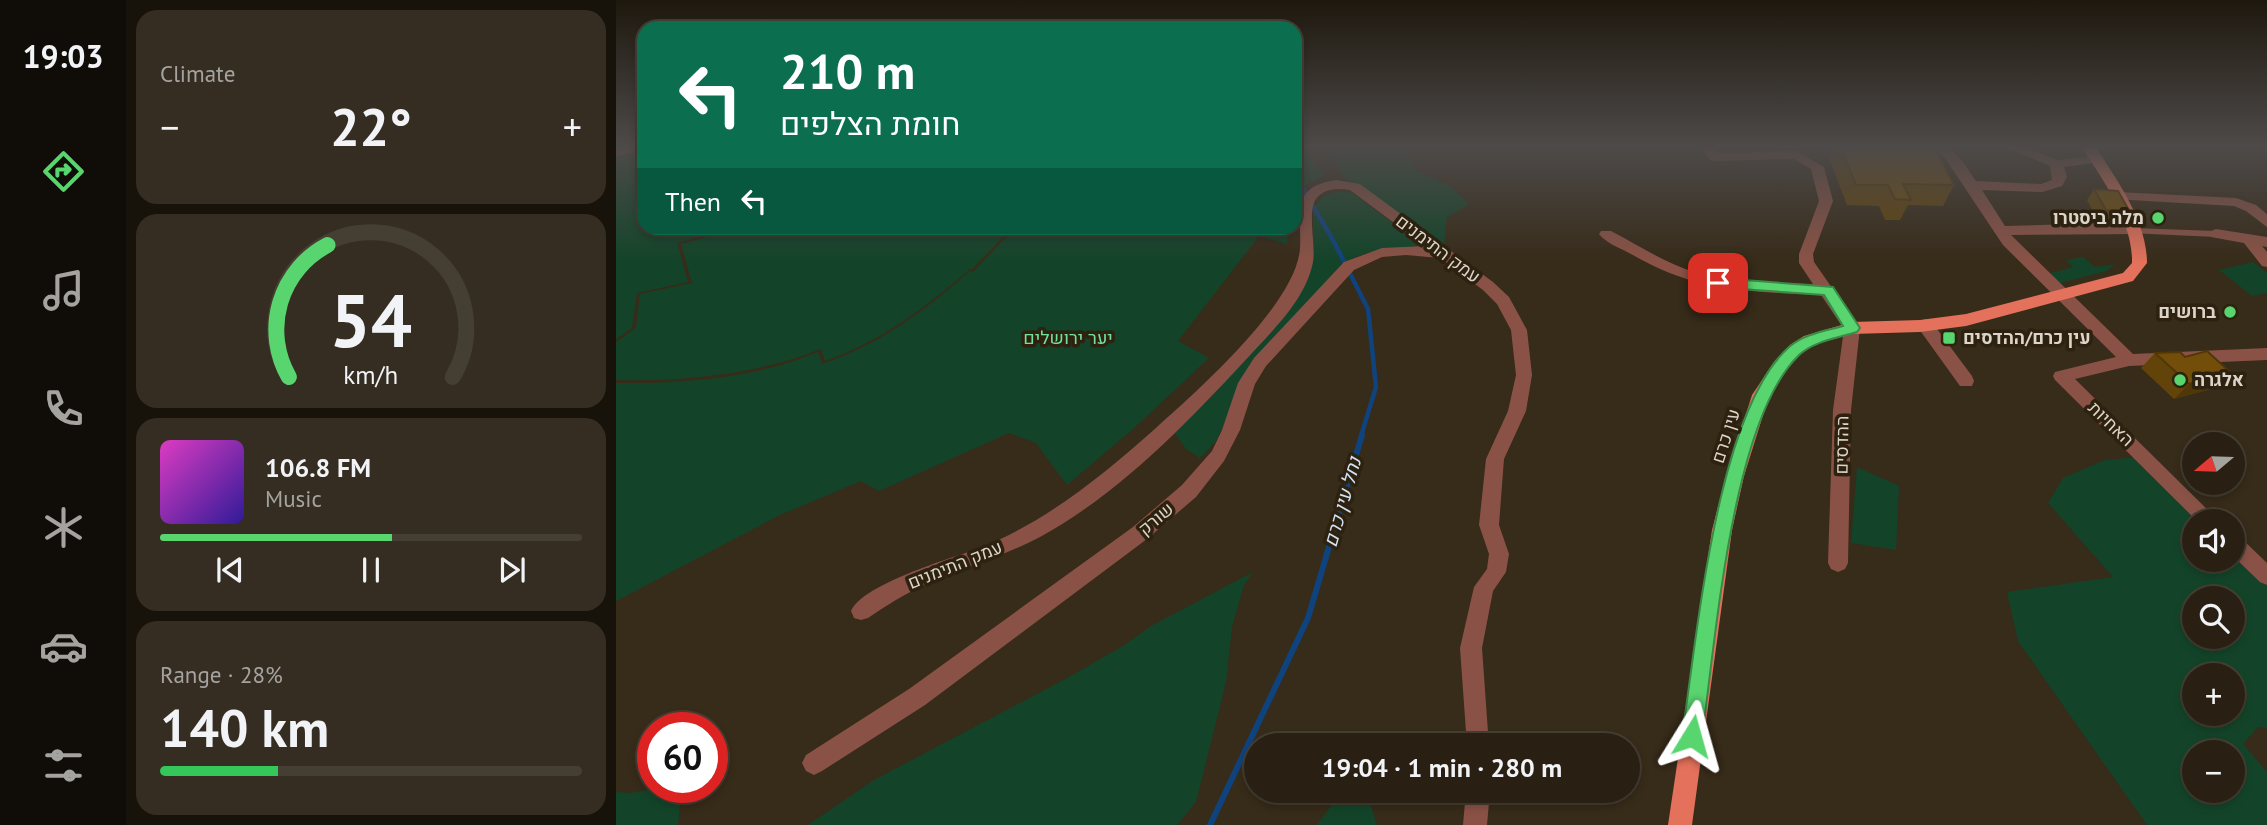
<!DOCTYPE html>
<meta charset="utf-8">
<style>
:root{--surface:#292013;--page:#352d21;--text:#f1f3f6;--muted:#a5a3a0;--line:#453e33;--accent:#59d56f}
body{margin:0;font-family:"PT Sans",Heebo,sans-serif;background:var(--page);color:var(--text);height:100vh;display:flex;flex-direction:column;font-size:26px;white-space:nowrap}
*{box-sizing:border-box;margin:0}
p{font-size:23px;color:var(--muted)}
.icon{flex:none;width:38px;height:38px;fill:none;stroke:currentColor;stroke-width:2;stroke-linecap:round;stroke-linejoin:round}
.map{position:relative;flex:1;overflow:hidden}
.sheet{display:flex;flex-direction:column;gap:10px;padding:10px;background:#17120a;width:490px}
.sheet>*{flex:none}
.guide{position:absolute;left:21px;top:21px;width:665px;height:214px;border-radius:21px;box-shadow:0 4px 10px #0003,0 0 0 2px var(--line);background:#0b6e4f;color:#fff;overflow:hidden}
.needle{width:46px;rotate:251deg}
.controls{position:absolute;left:1566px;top:432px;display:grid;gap:14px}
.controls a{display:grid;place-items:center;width:63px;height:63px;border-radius:50%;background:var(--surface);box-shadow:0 4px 10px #0003,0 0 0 2px var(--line);font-size:35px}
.speed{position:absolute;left:21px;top:712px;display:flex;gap:14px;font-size:35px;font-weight:700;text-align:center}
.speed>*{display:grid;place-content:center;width:91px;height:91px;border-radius:50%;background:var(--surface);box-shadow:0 4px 10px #0003,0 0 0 2px var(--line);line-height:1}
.speed .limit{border:10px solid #d22;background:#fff;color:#111}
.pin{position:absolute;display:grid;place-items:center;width:60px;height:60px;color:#fff;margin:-30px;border-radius:14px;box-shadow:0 4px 10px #0006}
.me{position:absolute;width:77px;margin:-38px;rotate:8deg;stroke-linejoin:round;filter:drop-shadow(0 0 5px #0008)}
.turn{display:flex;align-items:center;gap:24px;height:147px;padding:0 28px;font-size:32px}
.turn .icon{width:91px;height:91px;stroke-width:2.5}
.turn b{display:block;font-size:49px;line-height:60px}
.then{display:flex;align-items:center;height:66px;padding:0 28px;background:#0003;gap:14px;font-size:26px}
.big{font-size:52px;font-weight:800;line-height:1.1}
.sheet .card{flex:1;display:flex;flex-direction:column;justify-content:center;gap:10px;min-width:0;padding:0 24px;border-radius:21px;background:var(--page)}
.sheet .dial{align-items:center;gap:0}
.dial svg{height:182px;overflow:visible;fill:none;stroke:var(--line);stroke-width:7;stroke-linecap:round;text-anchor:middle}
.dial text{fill:var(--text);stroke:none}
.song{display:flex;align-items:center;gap:21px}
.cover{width:84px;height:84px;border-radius:10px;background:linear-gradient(135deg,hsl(310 70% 55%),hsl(250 70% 35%))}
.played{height:7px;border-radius:4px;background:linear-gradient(90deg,var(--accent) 55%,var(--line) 55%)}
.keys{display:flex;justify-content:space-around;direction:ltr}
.heat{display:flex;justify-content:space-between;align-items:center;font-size:38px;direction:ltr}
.charge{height:10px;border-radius:5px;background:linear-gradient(90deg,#34c759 28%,var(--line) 0)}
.trip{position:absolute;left:628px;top:733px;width:396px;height:70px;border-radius:35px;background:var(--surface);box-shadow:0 4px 10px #0003,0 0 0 2px var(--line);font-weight:800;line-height:70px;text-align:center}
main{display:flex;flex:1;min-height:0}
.dock{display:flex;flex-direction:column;width:126px;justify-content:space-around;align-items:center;background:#100d08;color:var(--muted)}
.dock .icon{width:49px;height:49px}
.dock .current{color:var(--accent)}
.dock b{font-size:32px;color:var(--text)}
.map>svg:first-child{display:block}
</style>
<main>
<nav class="dock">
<b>19:03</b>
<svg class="icon current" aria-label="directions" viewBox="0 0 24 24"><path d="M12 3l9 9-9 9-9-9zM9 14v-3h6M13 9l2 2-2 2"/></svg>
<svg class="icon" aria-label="music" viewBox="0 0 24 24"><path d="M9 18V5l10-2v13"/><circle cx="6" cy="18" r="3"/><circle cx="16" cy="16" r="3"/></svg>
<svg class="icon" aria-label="phone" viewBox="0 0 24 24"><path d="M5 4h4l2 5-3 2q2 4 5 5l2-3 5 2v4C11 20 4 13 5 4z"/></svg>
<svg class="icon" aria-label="climate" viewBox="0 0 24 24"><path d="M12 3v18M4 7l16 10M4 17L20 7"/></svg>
<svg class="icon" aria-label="car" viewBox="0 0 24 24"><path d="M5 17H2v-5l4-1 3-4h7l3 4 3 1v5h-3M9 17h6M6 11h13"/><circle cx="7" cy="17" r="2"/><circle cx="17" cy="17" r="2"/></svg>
<svg class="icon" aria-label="filters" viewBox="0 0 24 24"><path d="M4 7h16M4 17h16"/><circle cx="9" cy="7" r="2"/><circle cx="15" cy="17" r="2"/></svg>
</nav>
<section class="sheet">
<div class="card"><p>Climate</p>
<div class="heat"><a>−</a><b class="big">22°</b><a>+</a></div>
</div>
<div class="card dial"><svg viewBox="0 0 100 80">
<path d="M14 69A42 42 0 1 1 86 69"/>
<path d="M14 69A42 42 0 0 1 31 11" stroke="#59d56f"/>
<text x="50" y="56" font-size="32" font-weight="700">54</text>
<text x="50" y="72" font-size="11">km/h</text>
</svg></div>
<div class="card">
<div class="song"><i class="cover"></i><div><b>106.8 FM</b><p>Music</p></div></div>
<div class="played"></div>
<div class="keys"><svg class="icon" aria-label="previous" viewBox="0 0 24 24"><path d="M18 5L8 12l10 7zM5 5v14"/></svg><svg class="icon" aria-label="pause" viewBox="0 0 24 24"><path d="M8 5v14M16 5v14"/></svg><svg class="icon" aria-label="next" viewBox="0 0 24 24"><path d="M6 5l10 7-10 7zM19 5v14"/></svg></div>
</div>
<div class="card"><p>Range · 28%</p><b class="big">140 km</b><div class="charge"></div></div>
</section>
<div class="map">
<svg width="1651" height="825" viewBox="0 0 1651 825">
<rect width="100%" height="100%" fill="#372b19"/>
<g fill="#134429" fill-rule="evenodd">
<polygon points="0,146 28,146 28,228 119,228 61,243 72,282 21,293 16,328 0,339"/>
<polygon points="679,146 689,146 704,171 710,175 679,190"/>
<polygon points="709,146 791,146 799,170 833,185 853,204 831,217 828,246 729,178"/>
<path d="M 723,191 L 736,193 L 808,246 C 779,248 754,248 728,263 L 616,409 L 600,441 L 584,458 L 570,449 L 558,432 L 679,299 L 697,261 L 697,209 L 706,197 Z"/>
<path d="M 126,228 L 396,228 L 356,269 L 354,269 C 309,308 265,341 209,361 L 205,349 C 142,374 67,382 0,380 L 0,342 L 20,328 L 24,294 L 76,283 L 65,244 Z"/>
<path d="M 399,228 L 673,228 L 671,244 L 643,236 L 562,341 L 593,358 L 516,430 L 451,485 L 420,443 L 393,433 L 263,491 L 245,481 L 164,515 L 0,601 L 0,383 C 65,384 141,378 202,352 L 206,364 C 266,343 307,312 354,271 L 357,272 Z"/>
<polygon points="1467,257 1479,267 1499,264 1491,271 1440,284 1431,274 1457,267 1450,260"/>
<polygon points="1637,262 1651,273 1651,293 1636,296 1603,270"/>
<path d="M 1522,457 L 1587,521 L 1578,522 L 1578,560 L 1617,560 L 1617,552 L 1651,586 L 1651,728 L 1642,727 L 1627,744 L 1651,772 L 1651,825 L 1531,825 L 1402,641 L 1391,592 L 1497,577 L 1432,503 L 1447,478 L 1489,460 ZM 1578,598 L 1617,598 L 1617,637 L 1578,637 ZM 1578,676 L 1617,676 L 1617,714 L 1578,714 ZM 1578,752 L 1617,752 L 1617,791 L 1578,791 Z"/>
<polygon points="1241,467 1283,486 1280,550 1235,543"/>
<polygon points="637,572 628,585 616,627 610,682 580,802 561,825 192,825 258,780 455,676 510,644 535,626"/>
<polygon points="44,788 66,788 62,825 0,825 0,792 14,793"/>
<polygon points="726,791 744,791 754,803 761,825 701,825"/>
</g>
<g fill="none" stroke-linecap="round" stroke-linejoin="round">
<polyline stroke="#0f437e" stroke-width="4.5" points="679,175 718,242 752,309 760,387 745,436"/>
<polyline stroke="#0f437e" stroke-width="6" points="594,825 692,618 746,435"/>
<polygon fill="#8a5246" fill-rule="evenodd" points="1517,228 1600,231 1605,234 1600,237 1513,233 1512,231"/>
<g fill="#8a5246" fill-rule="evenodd">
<polygon points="9,146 28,146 28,150 0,156 0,148"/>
<path d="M 1083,146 L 1097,146 L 1103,153 L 1181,151 L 1208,167 L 1217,201 L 1197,254 L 1198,262 L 1244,328 L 1235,410 L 1232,563 L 1229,569 L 1222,572 L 1215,569 L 1212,563 L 1217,410 L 1228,329 L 1205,295 C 1131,291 1082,293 1015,254 C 1004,248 990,243 983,234 L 985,231 L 995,231 C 1022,245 1049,263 1078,272 C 1116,285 1158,282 1197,284 L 1183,263 L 1183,254 L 1203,201 L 1195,169 L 1178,159 L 1099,161 L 1094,160 Z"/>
<path d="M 1314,146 C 1341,146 1346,161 1360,181 L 1425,184 L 1436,180 L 1434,166 L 1387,146 L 1406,146 L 1441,160 L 1485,156 L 1485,162 L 1448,167 L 1451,177 L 1446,186 L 1426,192 L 1366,190 L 1389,226 L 1489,223 L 1522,228 L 1524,231 L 1522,234 L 1395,235 L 1517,354 L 1651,348 L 1651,360 L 1513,366 L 1459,379 L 1604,522 L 1582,522 L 1439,380 L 1437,376 L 1439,372 L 1500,357 L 1387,245 L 1329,158 Z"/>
<path d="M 720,180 L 744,184 L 877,282 L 893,297 L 911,330 L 916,375 L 910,411 L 888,459 L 883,525 L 893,554 L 890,572 L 877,591 L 866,648 L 873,746 L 851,746 L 844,648 L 858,587 L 871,569 L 873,554 L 863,525 L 870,459 L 892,411 L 900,375 L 895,330 L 881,304 L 867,290 L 824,258 L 790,255 L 766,257 L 738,270 L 650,366 L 639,384 L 624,430 L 608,461 L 580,497 L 531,539 L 309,705 L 206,771 L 198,775 L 190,771 L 186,763 L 190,755 L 293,689 L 517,527 L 566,485 L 596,451 L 606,430 L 622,383 L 638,358 L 728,262 L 766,248 L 809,246 L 734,190 C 722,188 708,188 700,199 C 691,211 700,245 697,262 C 690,298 660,327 636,353 C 573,421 506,492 424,537 C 386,557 346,568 307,586 C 288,594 270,606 252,618 L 245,620 L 238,618 L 235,611 C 247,584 333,559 361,549 C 429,523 487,475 541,427 C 581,391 681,303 684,248 C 686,214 673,187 720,180 Z"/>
<polygon points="1502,192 1620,198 1640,205 1651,214 1651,227 1630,211 1618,206 1497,199 1497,193"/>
<polygon points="1600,229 1651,237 1651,247 1646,246 1651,252 1651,267 1646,266 1628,243 1595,237 1593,234 1595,231"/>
<polygon points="1309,319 1315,321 1356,376 1358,381 1356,386 1344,386 1303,329 1301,325"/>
<polygon points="1617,534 1624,537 1651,563 1651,585 1644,582 1617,556"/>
<polygon points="850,791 874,791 871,825 847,825"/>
</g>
<path fill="#e3715b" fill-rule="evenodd" d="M 1465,146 L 1479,146 C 1501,180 1531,221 1531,263 L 1517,281 L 1350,326 L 1304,332 L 1236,334 L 1200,344 L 1186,353 L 1170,370 L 1153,396 L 1128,476 L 1116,530 L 1076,825 L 1052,825 L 1096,530 L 1110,476 L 1136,395 L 1158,362 L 1174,345 L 1188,336 L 1236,322 L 1304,320 L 1350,314 L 1507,273 L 1516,263 C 1517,221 1487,180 1465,146 Z"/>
</g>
<g fill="#624309">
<polygon points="1217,146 1318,146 1338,185 1327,206 1292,205 1284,220 1269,220 1263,206 1231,205 1213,158"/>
<polygon points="1478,189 1514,212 1506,223 1482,221 1471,200"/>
<polygon points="1539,353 1569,357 1615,373 1599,388 1558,399 1525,368"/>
</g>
<polygon fill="#503707" points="1615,373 1599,388 1558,399 1573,384"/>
<g fill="#724e0a" stroke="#503707" stroke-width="2">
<polygon points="1224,146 1318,146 1338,185 1287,184 1295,200 1279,199 1272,185 1240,185"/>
<polygon points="1478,189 1502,191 1514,212 1490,210"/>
<polygon points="1591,351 1615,373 1573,384 1539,353 1564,352 1569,357"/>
</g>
<linearGradient id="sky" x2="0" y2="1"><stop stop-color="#1e180e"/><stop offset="0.56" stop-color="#4d4a49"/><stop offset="1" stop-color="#4d4a49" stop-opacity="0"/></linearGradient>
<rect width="1651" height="262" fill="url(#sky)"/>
<path fill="#59d56f" stroke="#3a8a48" stroke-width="2" d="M 1102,278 L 1217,287 L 1244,328 L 1241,332 C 1222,338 1198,341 1183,355 C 1115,421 1100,641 1086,736 L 1083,744 L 1076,747 L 1069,744 L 1066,736 C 1081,639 1100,412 1173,347 C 1188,334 1209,331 1227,326 L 1208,295 L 1097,287 L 1095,283 Z"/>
<g fill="#59d56f" stroke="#2d210f" stroke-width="2.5">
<circle cx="1542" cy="218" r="7"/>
<circle cx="1614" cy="312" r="7"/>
<rect x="1326" y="331" width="14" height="14" rx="3.5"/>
<circle cx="1564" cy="380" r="7"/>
</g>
<g text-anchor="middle" stroke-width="7" stroke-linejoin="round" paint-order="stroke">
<g font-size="18" font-weight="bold" fill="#dcd4c9" stroke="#2d210f" text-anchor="end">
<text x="1528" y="224">מלה ביסטרו</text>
<text x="1600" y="318">ברושים</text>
<text x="1347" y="344" text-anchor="start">עין כרם/ההדסים</text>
<text x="1578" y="386" text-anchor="start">אלגרה</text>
</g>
<g font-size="18" fill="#dcd4c9" stroke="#2d210f">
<text transform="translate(822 249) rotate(37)" y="6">עמק התימנים</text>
<text transform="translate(1495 424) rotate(44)" y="6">האחיות</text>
<text transform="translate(1110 436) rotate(-72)" y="6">עין כרם</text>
<text transform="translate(1226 445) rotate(-89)" y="6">ההדסים</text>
<text transform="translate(540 519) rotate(-40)" y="6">שורק</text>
<text transform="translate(339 565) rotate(-22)" y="6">עמק התימנים</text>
</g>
<g font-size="18" fill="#71e29e" stroke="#2d210f">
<text x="452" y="344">יער ירושלים</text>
</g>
<g font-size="19" font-style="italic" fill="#d4e2f4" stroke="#2d210f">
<text transform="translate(726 502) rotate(-74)" y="7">נחל עין כרם</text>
</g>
</g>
</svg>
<div class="controls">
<a><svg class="needle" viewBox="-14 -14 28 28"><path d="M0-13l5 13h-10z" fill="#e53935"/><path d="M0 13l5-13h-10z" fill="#a5a3a0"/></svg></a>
<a><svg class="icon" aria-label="sound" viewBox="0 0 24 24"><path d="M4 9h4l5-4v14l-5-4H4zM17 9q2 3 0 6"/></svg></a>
<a><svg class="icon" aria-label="search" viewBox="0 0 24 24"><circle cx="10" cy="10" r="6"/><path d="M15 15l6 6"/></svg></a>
<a>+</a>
<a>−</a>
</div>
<div class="speed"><div class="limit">60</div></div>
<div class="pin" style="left:1102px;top:283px;background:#d93025"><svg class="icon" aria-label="arrive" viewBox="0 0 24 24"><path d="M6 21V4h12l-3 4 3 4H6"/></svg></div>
<svg class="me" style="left:1076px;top:736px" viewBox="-20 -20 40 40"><path d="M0-17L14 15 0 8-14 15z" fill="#59d56f" stroke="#fff" stroke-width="4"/></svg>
<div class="trip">19:04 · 1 min · 280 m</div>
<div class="guide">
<div class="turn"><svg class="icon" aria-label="left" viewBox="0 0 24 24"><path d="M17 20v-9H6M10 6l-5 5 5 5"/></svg><div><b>210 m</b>חומת הצלפים</div></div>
<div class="then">Then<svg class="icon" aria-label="left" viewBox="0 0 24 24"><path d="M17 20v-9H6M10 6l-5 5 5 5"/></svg></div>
</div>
</div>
</main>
